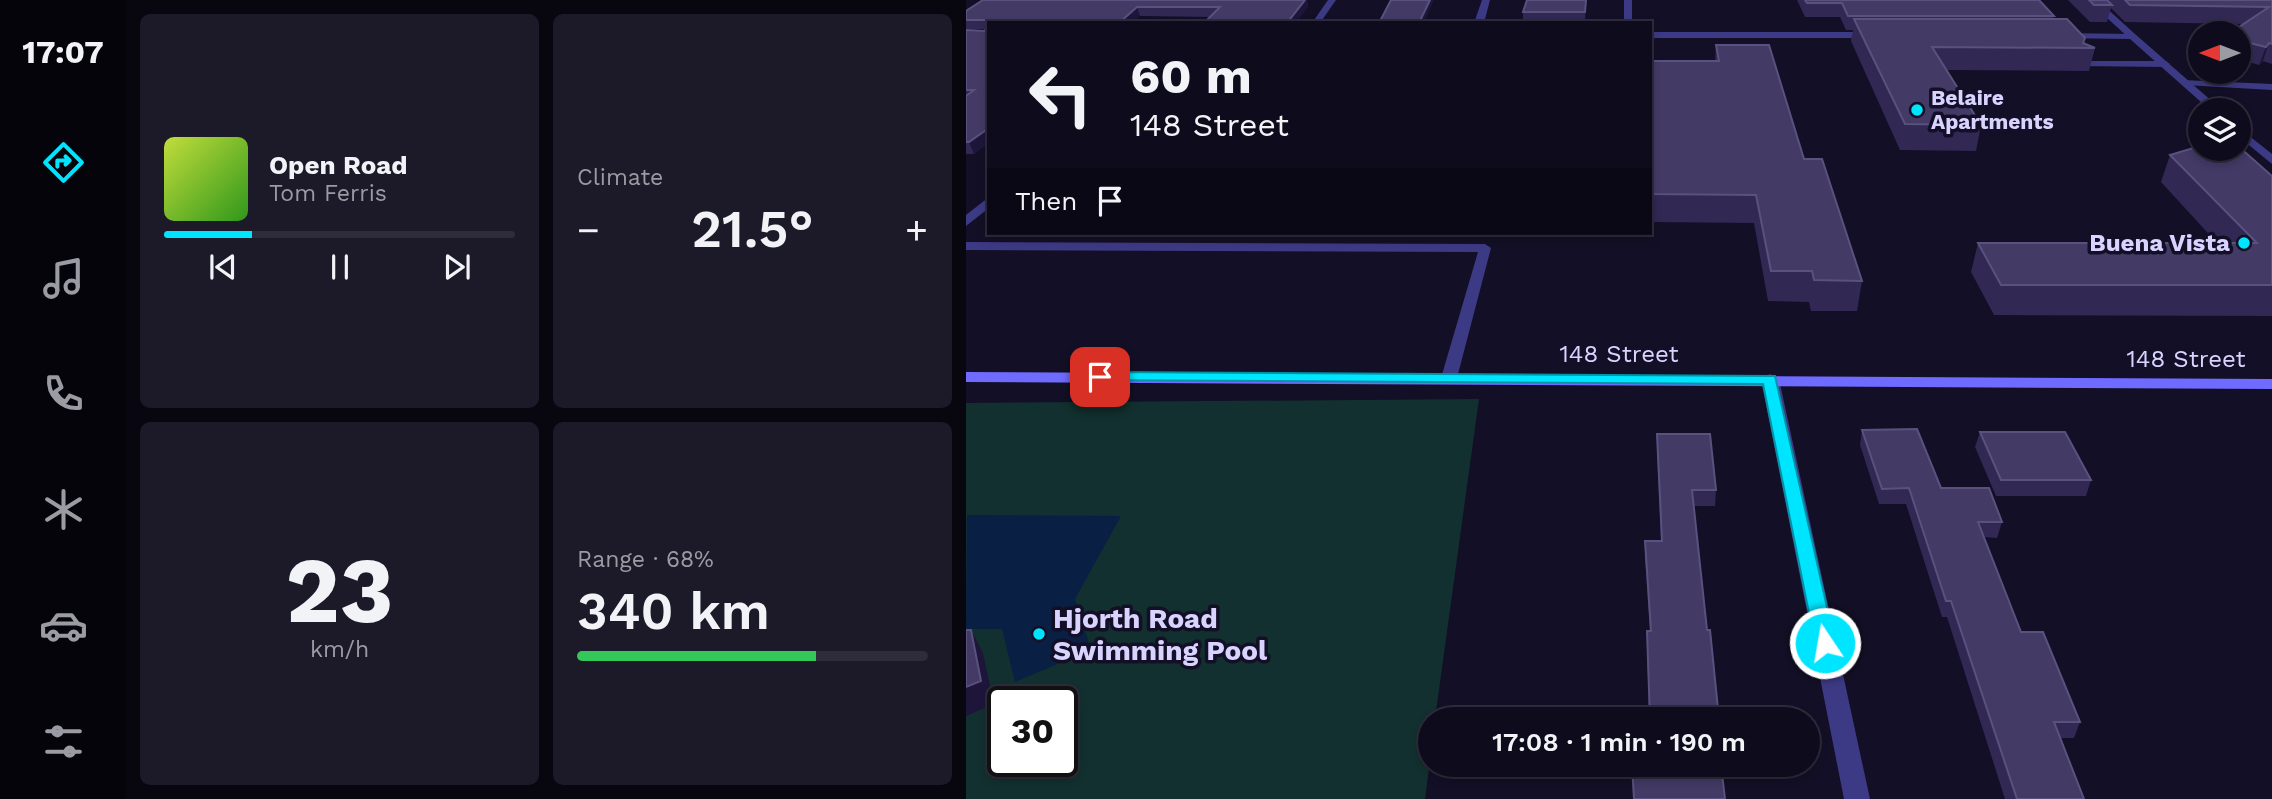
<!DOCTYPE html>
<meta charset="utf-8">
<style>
:root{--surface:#0e0b1c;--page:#1c1929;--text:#f1f3f6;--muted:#9b9ba3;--line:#2e2b3b;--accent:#00e5ff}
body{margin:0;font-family:"Work Sans",sans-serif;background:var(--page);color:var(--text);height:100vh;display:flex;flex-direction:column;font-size:26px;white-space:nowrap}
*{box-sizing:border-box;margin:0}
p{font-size:23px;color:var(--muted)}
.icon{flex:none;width:38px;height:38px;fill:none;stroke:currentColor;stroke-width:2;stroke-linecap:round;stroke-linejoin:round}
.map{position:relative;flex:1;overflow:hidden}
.details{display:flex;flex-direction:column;gap:14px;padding:14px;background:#08060f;width:840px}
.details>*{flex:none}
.hud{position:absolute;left:21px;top:21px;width:665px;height:214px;border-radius:0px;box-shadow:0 4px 10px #0003,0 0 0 2px var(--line);background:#0e0b1c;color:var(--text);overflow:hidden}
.needle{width:46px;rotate:270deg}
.tools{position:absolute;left:1222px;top:21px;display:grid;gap:14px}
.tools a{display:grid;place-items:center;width:63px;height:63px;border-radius:50%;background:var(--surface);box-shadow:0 4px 10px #0003,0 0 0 2px var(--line);font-size:35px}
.speed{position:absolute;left:21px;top:686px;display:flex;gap:14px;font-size:35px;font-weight:700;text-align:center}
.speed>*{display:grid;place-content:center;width:91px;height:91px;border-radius:50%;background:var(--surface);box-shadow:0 4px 10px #0003,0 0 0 2px var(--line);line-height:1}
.speed .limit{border:4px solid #111;border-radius:10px;background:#fff;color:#111}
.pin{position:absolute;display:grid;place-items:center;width:60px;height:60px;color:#fff;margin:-30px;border-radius:14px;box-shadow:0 4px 10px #0006}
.me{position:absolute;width:77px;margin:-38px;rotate:348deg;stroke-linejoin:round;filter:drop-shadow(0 0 5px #0008)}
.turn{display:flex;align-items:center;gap:24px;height:147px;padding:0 28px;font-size:32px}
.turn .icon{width:91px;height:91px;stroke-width:2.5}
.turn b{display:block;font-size:49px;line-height:60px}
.then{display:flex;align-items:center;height:66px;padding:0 28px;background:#0003;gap:14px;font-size:26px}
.big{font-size:52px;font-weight:600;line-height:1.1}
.details .tile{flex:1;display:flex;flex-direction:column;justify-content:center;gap:10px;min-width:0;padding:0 24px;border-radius:10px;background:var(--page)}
.details .dial{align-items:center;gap:0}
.dial b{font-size:91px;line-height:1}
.song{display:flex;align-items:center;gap:21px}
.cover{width:84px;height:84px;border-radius:10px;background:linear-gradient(135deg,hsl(70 70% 55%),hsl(110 70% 35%))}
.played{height:7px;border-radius:4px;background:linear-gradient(90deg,var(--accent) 25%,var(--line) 25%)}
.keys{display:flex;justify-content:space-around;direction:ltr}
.heat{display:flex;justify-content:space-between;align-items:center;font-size:38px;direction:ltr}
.charge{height:10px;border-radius:5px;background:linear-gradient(90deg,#34c759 68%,var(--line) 0)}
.details .tiles{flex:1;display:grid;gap:14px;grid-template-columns:repeat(2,1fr)}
.trip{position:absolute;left:452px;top:707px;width:402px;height:70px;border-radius:35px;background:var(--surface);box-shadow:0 4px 10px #0003,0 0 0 2px var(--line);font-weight:600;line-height:70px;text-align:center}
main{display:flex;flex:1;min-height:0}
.tab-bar{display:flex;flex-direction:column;width:126px;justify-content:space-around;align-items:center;background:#06040b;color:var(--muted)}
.tab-bar .icon{width:49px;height:49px}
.tab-bar .active{color:var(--accent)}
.tab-bar b{font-size:32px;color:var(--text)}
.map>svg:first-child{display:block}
</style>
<main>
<nav class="tab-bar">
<b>17:07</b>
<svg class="icon active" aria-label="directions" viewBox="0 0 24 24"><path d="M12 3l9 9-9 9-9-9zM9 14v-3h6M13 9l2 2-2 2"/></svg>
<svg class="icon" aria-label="music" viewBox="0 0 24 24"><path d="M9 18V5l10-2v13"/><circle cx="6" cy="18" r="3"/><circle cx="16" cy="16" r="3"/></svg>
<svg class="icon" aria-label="phone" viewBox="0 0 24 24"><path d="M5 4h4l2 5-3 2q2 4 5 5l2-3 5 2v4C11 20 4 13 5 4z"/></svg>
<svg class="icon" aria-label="climate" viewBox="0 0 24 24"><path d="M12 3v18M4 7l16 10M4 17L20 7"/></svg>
<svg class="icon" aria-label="car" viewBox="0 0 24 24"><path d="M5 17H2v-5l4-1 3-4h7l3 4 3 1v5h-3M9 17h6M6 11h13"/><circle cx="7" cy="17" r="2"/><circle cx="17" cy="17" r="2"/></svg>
<svg class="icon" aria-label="filters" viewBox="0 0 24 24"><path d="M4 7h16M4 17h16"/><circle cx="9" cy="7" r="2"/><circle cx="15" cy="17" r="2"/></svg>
</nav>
<section class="details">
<div class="tiles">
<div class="tile">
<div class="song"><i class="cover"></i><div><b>Open Road</b><p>Tom Ferris</p></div></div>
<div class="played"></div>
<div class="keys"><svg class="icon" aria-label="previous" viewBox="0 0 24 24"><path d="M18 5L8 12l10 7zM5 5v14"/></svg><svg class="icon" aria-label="pause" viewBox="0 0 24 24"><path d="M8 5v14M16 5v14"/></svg><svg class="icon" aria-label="next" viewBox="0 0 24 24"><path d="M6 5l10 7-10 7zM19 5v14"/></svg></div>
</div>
<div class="tile"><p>Climate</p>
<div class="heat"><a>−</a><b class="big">21.5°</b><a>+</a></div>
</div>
<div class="tile dial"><b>23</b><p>km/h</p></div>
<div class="tile"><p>Range · 68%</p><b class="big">340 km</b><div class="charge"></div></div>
</div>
</section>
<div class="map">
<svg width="1306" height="799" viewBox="0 0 1306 799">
<rect width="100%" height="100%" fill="#130f26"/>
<path fill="#12302f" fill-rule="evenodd" d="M 513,399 L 469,719 L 464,719 L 464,761 L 459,799 L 0,799 L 0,403 ZM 37,702 L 96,702 L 96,761 L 37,761 Z"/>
<polygon fill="#0a1f44" points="1,515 155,516 109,599 125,650 49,682 36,629 0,629"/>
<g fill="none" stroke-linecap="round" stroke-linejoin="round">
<g fill="#3d3a85" fill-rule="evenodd">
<polygon points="362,0 370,0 354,23 346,23"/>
<rect x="658" y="0" width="8" height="23"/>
<polygon points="1132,0 1141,0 1136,4 1169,34 1169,38 1163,38 1128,6"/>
<polygon points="1118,61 1199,61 1204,64 1199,67 1115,66 1113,64"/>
<polygon points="1216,80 1306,84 1306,90 1219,85 1216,84"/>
<polygon points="0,242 519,244 525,248 491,378 483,383 475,378 512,252 0,250"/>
</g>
<g fill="#3d3a85" fill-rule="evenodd">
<polygon points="516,0 524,0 518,23 508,23"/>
<polygon points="684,32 907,32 912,35 907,38 684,38"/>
<polygon points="1093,33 1169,34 1256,110 1244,110 1164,39 1090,38 1090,34"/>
<polygon points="1272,127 1306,154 1306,164 1272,136"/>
<polygon points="23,197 23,208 0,226 0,215"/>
<polygon points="804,374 813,379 904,799 878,799 795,379"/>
</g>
<polygon fill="#6f6bff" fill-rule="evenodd" points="0,372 1306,379 1306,389 0,382"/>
</g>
<g fill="#312854">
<polygon points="17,0 341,0 342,7 244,17 174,16 23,23 23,142 8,154 0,154 0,30 19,31 20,29 0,29 0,11"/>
<polygon points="561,0 620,0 619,22 557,22 557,12"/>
<polygon points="831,0 1073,0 1088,16 1087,19 1118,43 1129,48 1123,71 981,70 1015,125 1010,151 934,150 885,41 887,30 880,30 874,17 839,17"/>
<polygon points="1102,0 1306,0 1306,64 1297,61 1293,65 1272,59 1272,33 1278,24 1159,22 1145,8 1141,22 1124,22"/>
<polygon points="750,45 838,159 896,281 891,311 845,311 843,302 802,301 788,223 684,222 684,61 749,61"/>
<polygon points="1204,155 1306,176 1306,316 1028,315 1005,272 1012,243 1251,243 1195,182"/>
<polygon points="896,430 975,488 1036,522 1031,538 1018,537 1055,632 1114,722 1108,738 1094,738 1118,799 1039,799 981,617 976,617 940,504 913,504 894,445"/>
<polygon points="1014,432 1125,480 1120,496 1030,496 1009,447"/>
<polygon points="691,434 750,490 749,506 727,506 741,630 753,719 683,719 681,647 681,631 684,631 679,557 679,541 695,541 691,450"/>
</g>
<g fill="#1d163a">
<polygon points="339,0 341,0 342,7 330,23 321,23"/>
<polygon points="464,0 468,0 458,23 453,23"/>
<polygon points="171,7 174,16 167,23 153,23"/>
<polygon points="1303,43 1297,61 1293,65 1300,47"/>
<polygon points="23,128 23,142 8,154 3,142"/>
<polygon points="5,630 17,653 28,704 0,716 0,687"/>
</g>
<g fill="#433a66" stroke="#5a527e" stroke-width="2">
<polygon points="17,0 339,0 321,23 238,23 254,7 171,7 153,23 23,23 23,128 3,142 0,142 0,96 8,90 0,90 0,30 19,31 22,22 20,20 0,20 0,11"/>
<polygon points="425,0 464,0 453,23 413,23"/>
<polygon points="561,0 620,0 619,12 557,12"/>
<polygon points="839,0 1073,0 1088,16 882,16 876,3 841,3"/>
<polygon points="1123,0 1141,0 1146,5 1128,5"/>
<polygon points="1159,0 1306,0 1306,44 1303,43 1300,47 1272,40 1272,33 1264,33 1303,7 1164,5"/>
<polygon points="888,19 1101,19 1119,38 1117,43 1129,48 966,47 1015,125 939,124"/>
<polygon points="750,45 803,45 838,159 856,159 896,281 848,280 846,271 805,271 790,195 684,194 684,61 753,61"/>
<polygon points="1234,146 1234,149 1272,149 1272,146 1306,176 1306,285 1035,285 1012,243 1291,243 1204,155"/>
<polygon points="951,429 975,488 1023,488 1036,522 1012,522 1055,632 1077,632 1114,722 1088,722 1118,799 1051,799 985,601 980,601 943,488 916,489 896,430"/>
<polygon points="1014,432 1099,432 1125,480 1035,480"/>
<polygon points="691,434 744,434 750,490 726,490 741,630 744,630 753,719 684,719 681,631 685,631 679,541 696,541"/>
<polygon points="0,630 5,630 15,681 0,687"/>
<polygon points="666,765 755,765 759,799 668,799"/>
</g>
<polygon fill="#00e5ff" stroke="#0095a6" stroke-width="2" points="134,372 809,376 869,643 866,649 859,651 852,649 849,643 797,384 129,380 126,377 129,373"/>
<g fill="#00e5ff" stroke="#130f26" stroke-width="2.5">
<circle cx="951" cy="110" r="7"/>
<circle cx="1278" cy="243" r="7"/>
<circle cx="73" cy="634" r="7"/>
</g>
<g text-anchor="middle" stroke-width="7" stroke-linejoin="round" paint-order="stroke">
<g font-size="21" font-weight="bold" fill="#d9d4ff" stroke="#130f26" text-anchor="start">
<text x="965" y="105">Belaire<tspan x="965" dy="24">Apartments</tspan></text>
</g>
<g font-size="24" font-weight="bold" fill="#d9d4ff" stroke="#130f26" text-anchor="end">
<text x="1264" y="251">Buena Vista</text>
</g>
<g font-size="24" fill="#d9d4ff" stroke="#130f26">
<text x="653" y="362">148 Street</text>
<text x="1220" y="367">148 Street</text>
</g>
<g font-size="28" font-weight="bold" fill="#d9d4ff" stroke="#130f26" text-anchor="start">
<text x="87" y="628">Hjorth Road<tspan x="87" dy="32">Swimming Pool</tspan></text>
</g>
</g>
</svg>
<div class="tools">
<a><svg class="needle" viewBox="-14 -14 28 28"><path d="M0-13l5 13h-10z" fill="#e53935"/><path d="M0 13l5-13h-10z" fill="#9b9ba3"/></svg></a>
<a><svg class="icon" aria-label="layers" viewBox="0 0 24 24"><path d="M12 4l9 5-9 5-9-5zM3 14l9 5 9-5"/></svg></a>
</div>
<div class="speed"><div class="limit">30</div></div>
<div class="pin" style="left:134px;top:377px;background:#d93025"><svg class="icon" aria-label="arrive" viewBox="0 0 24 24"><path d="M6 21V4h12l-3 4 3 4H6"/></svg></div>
<svg class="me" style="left:859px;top:643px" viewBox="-20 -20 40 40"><circle r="17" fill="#00e5ff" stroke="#fff" stroke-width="3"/><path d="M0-11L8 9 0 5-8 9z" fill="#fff"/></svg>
<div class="trip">17:08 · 1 min · 190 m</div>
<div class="hud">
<div class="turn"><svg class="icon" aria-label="left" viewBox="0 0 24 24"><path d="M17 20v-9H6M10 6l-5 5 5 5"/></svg><div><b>60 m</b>148 Street</div></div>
<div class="then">Then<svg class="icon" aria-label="arrive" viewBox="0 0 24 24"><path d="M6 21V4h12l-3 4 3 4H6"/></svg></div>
</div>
</div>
</main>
